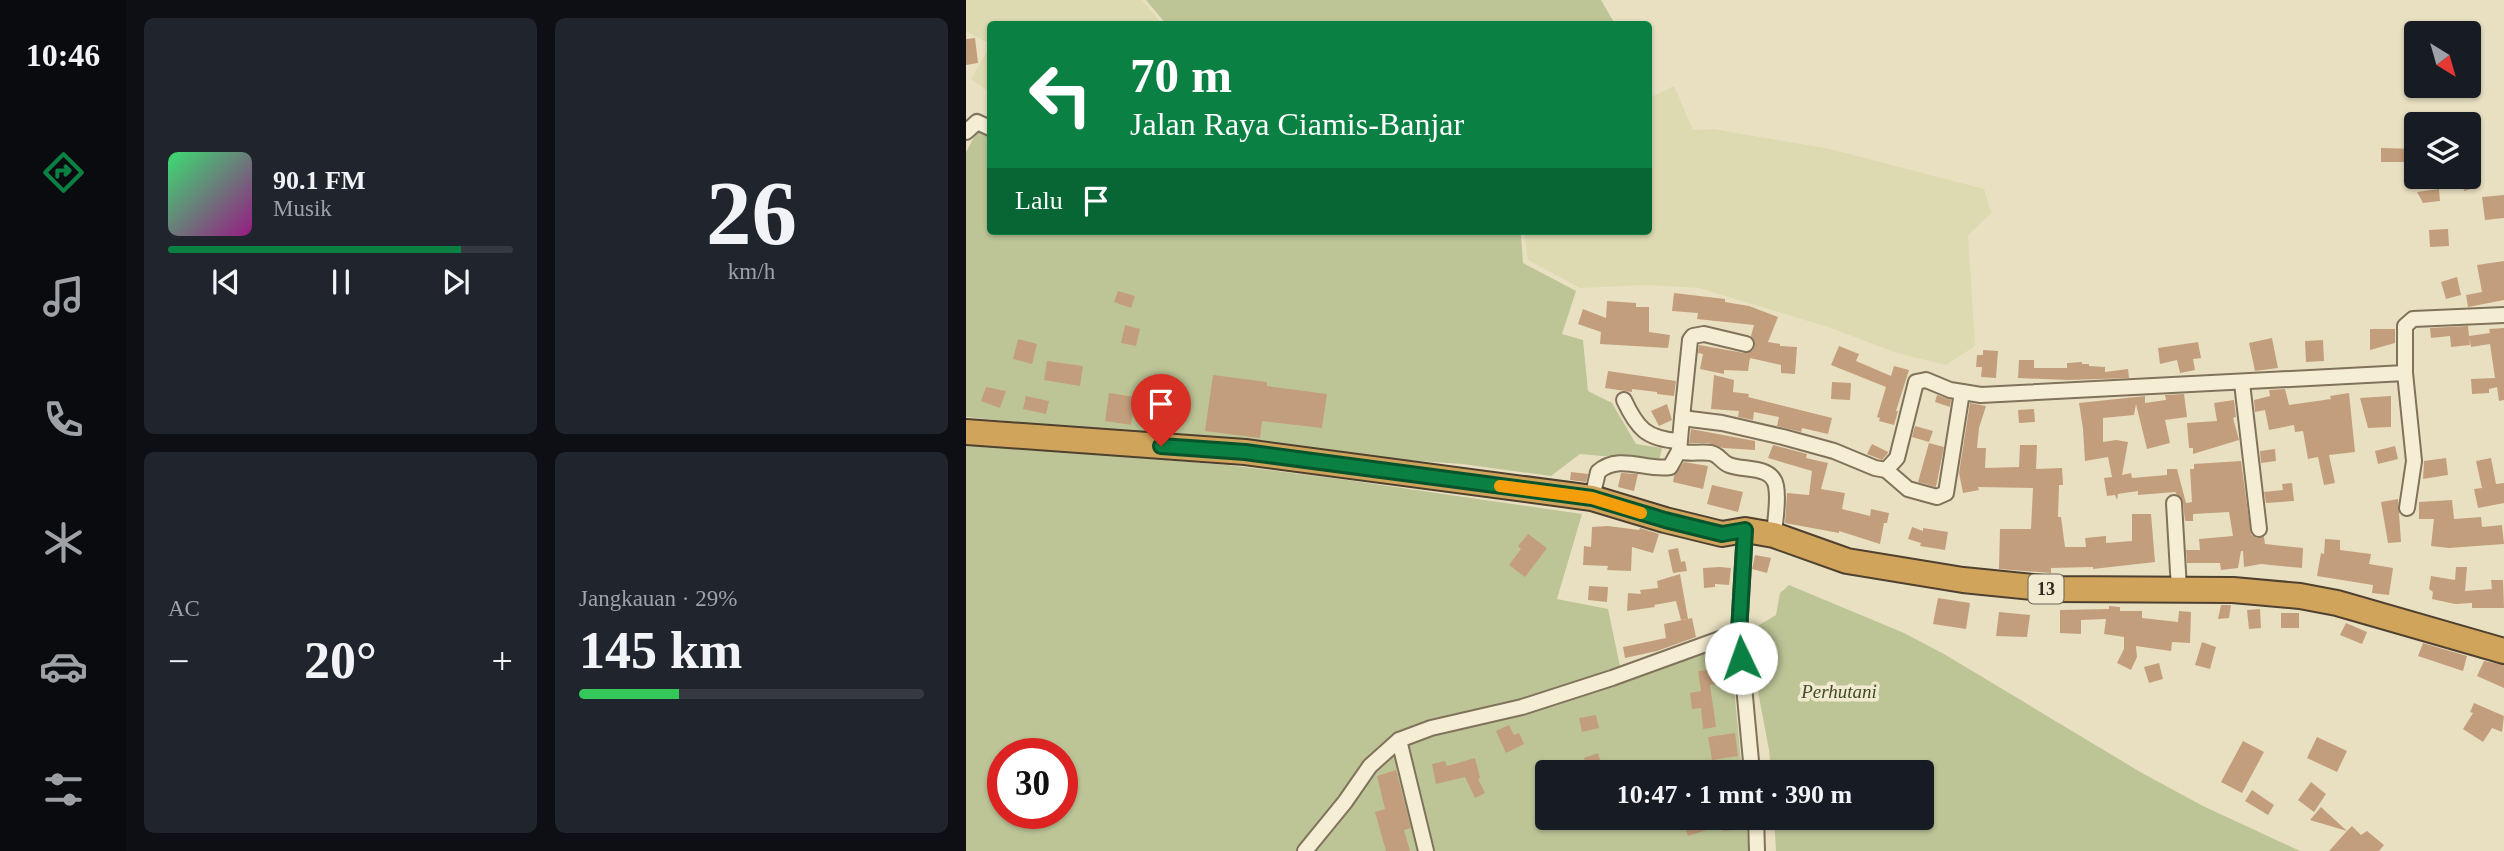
<!DOCTYPE html>
<html lang="id">
<meta charset="utf-8">
<style>
:root{--surface:#171b24;--page:#20242c;--text:#f1f3f6;--muted:#9ea1a6;--line:#363941;--accent:#0b8043}
body{margin:0;font-family:"Times New Roman",serif;background:var(--page);color:var(--text);height:100vh;display:flex;flex-direction:column;font-size:26px;white-space:nowrap}
*{box-sizing:border-box;margin:0}
p{font-size:23px;color:var(--muted)}
.icon{flex:none;width:38px;height:38px;fill:none;stroke:currentColor;stroke-width:2;stroke-linecap:round;stroke-linejoin:round}
.map{position:relative;flex:1;overflow:hidden}
.details{display:flex;flex-direction:column;gap:18px;padding:18px;background:#0d0f14;width:840px}
.details>*{flex:none}
.banner{position:absolute;left:21px;top:21px;width:665px;height:214px;border-radius:7px;box-shadow:0 2px 5px #0004;background:#0b8043;color:#fff;overflow:hidden}
.needle{width:46px;rotate:143deg}
.buttons{position:absolute;left:1438px;top:21px;display:grid;gap:14px}
.buttons a{display:grid;place-items:center;width:77px;height:77px;border-radius:7px;background:var(--surface);box-shadow:0 2px 5px #0004;font-size:35px}
.speed{position:absolute;left:21px;top:738px;display:flex;gap:14px;font-size:35px;font-weight:700;text-align:center}
.speed>*{display:grid;place-content:center;width:91px;height:91px;border-radius:50%;background:var(--surface);box-shadow:0 2px 5px #0004;line-height:1}
.speed .limit{border:10px solid #d22;background:#fff;color:#111}
.pin{position:absolute;display:grid;place-items:center;width:60px;height:60px;color:#fff;margin:-72px -30px;border-radius:50% 50% 50% 0;rotate:-45deg;box-shadow:0 0 7px #0007}
.pin .icon{rotate:45deg}
.me{position:absolute;width:77px;margin:-38px;rotate:357deg;stroke-linejoin:round;filter:drop-shadow(0 0 5px #0008)}
.turn{display:flex;align-items:center;gap:24px;height:147px;padding:0 28px;font-size:32px}
.turn .icon{width:91px;height:91px;stroke-width:2.5}
.turn b{display:block;font-size:49px;line-height:60px}
.then{display:flex;align-items:center;height:66px;padding:0 28px;background:#0003;gap:14px;font-size:26px}
.big{font-size:52px;font-weight:600;line-height:1.1}
.details .widget{flex:1;display:flex;flex-direction:column;justify-content:center;gap:10px;min-width:0;padding:0 24px;border-radius:10px;background:var(--page)}
.details .dial{align-items:center;gap:0}
.dial b{font-size:91px;line-height:1}
.song{display:flex;align-items:center;gap:21px}
.cover{width:84px;height:84px;border-radius:10px;background:linear-gradient(135deg,hsl(140 70% 55%),hsl(310 70% 35%))}
.played{height:7px;border-radius:4px;background:linear-gradient(90deg,var(--accent) 85%,var(--line) 85%)}
.keys{display:flex;justify-content:space-around;direction:ltr}
.heat{display:flex;justify-content:space-between;align-items:center;font-size:38px;direction:ltr}
.charge{height:10px;border-radius:5px;background:linear-gradient(90deg,#34c759 29%,var(--line) 0)}
.details .tiles{flex:1;display:grid;gap:18px;grid-template-columns:repeat(2,1fr)}
.trip{position:absolute;left:569px;top:760px;width:399px;height:70px;border-radius:7px;background:var(--surface);box-shadow:0 2px 5px #0004;font-weight:600;line-height:70px;text-align:center}
main{display:flex;flex:1;min-height:0}
.tab-bar{display:flex;flex-direction:column;width:126px;justify-content:space-around;align-items:center;background:#090b0e;color:var(--muted)}
.tab-bar .icon{width:49px;height:49px}
.tab-bar .selected{color:var(--accent)}
.tab-bar b{font-size:32px;color:var(--text)}
.map>svg:first-child{display:block}
</style>
<main>
<nav class="tab-bar">
<b>10:46</b>
<svg class="icon selected" aria-label="directions" viewBox="0 0 24 24"><path d="M12 3l9 9-9 9-9-9zM9 14v-3h6M13 9l2 2-2 2"/></svg>
<svg class="icon" aria-label="music" viewBox="0 0 24 24"><path d="M9 18V5l10-2v13"/><circle cx="6" cy="18" r="3"/><circle cx="16" cy="16" r="3"/></svg>
<svg class="icon" aria-label="phone" viewBox="0 0 24 24"><path d="M5 4h4l2 5-3 2q2 4 5 5l2-3 5 2v4C11 20 4 13 5 4z"/></svg>
<svg class="icon" aria-label="climate" viewBox="0 0 24 24"><path d="M12 3v18M4 7l16 10M4 17L20 7"/></svg>
<svg class="icon" aria-label="car" viewBox="0 0 24 24"><path d="M5 17H2v-5l4-1 3-4h7l3 4 3 1v5h-3M9 17h6M6 11h13"/><circle cx="7" cy="17" r="2"/><circle cx="17" cy="17" r="2"/></svg>
<svg class="icon" aria-label="filters" viewBox="0 0 24 24"><path d="M4 7h16M4 17h16"/><circle cx="9" cy="7" r="2"/><circle cx="15" cy="17" r="2"/></svg>
</nav>
<section class="details">
<div class="tiles">
<div class="widget">
<div class="song"><i class="cover"></i><div><b>90.1 FM</b><p>Musik</p></div></div>
<div class="played"></div>
<div class="keys"><svg class="icon" aria-label="previous" viewBox="0 0 24 24"><path d="M18 5L8 12l10 7zM5 5v14"/></svg><svg class="icon" aria-label="pause" viewBox="0 0 24 24"><path d="M8 5v14M16 5v14"/></svg><svg class="icon" aria-label="next" viewBox="0 0 24 24"><path d="M6 5l10 7-10 7zM19 5v14"/></svg></div>
</div>
<div class="widget dial"><b>26</b><p>km/h</p></div>
<div class="widget"><p>AC</p>
<div class="heat"><a>−</a><b class="big">20°</b><a>+</a></div>
</div>
<div class="widget"><p>Jangkauan · 29%</p><b class="big">145 km</b><div class="charge"></div></div>
</div>
</section>
<div class="map">
<svg width="1538" height="851" viewBox="0 0 1538 851">
<rect width="100%" height="100%" fill="#e9e0c2"/>
<g fill="#ddd9b0">
<polygon points="0,0 176,0 196,24 24,24 24,44 0,31"/>
<polygon points="24,46 24,92 5,79"/>
<polygon points="708,86 727,130 747,129 864,149 1018,189 1025,213 1002,235 1009,346 980,365 931,353 862,327 733,288 681,285 614,288 562,260 558,231 682,231 683,98"/>
</g>
<g fill="#bdc597" fill-rule="evenodd">
<polygon points="180,0 635,0 649,24 200,24"/>
<polygon points="12,130 24,135 24,231 551,231 555,234 557,263 610,291 596,334 617,340 622,391 646,403 670,444 696,448 693,461 614,454 585,476 496,464 412,458 0,417 0,152"/>
<path d="M 0,444 L 261,465 L 374,479 L 616,514 L 591,599 L 642,609 L 657,681 L 764,644 L 776,772 L 581,772 L 581,817 L 780,817 L 783,851 L 0,851 ZM 37,754 L 96,754 L 96,814 L 37,814 Z"/>
<polygon points="823,585 938,633 978,654 1176,773 1237,806 1334,851 810,851 808,817 956,817 956,772 805,772 803,750 784,649 790,627 810,615 814,593"/>
</g>
<g fill="#c39e7c">
<polygon points="9,38 12,63 0,65 0,39"/>
<polygon points="1415,148 1451,149 1451,162 1415,162"/>
<polygon points="1495,177 1509,177 1512,187 1498,191"/>
<polygon points="1473,189 1474,201 1457,203 1451,192"/>
<polygon points="1538,195 1538,218 1519,220 1516,197"/>
<polygon points="1482,229 1483,246 1464,247 1463,230"/>
<polygon points="1538,261 1538,300 1502,307 1500,295 1516,292 1511,265"/>
<polygon points="1491,277 1495,295 1480,299 1475,282"/>
<polygon points="152,291 169,296 165,308 148,302"/>
<polygon points="708,293 759,299 759,302 783,306 812,317 802,342 814,344 814,346 831,347 829,374 815,373 815,365 784,358 782,371 758,370 758,374 734,369 737,354 732,353 733,345 778,353 786,351 789,346 785,336 788,325 731,319 732,313 706,311"/>
<polygon points="641,301 670,303 670,307 683,307 683,332 704,335 702,348 634,344 635,332 612,324 617,309 640,318"/>
<polygon points="159,325 174,329 170,346 155,343"/>
<polygon points="1502,326 1503,336 1524,333 1523,329 1538,328 1538,400 1533,401 1531,387 1523,389 1523,393 1506,394 1505,379 1529,378 1524,344 1505,347 1503,337 1504,345 1485,347 1484,336 1465,338 1464,328"/>
<polygon points="1404,329 1429,329 1429,343 1404,350"/>
<polygon points="1306,338 1312,368 1289,371 1283,343"/>
<polygon points="52,339 71,344 66,364 47,359"/>
<polygon points="1357,340 1358,361 1340,362 1339,341"/>
<polygon points="1232,342 1235,358 1227,359 1229,370 1214,373 1211,360 1194,364 1192,348"/>
<polygon points="873,346 893,354 890,361 925,376 928,366 943,370 930,411 932,411 928,425 913,421 914,418 911,417 920,387 865,365"/>
<polygon points="1017,350 1032,351 1030,378 1015,377 1016,367 1010,367 1011,355 1017,355"/>
<polygon points="1053,360 1068,360 1068,368 1101,368 1101,363 1116,362 1116,364 1123,364 1123,366 1139,367 1139,372 1162,369 1163,378 1102,380 1052,378"/>
<polygon points="81,361 117,366 114,386 78,380"/>
<polygon points="642,371 710,381 708,396 691,394 691,392 666,389 666,392 639,388"/>
<polygon points="247,375 301,382 301,386 361,394 356,428 296,421 294,438 239,431"/>
<polygon points="748,375 768,380 767,392 783,394 782,397 866,418 862,434 836,428 835,432 811,426 813,417 788,412 787,420 772,417 773,411 745,409"/>
<polygon points="866,382 885,383 884,400 865,399"/>
<polygon points="20,387 40,391 34,408 15,401"/>
<polygon points="1319,389 1323,405 1365,399 1364,396 1383,393 1389,452 1363,455 1369,483 1358,485 1352,457 1342,459 1337,431 1329,432 1328,425 1303,430 1299,410 1289,412 1288,400 1304,396 1303,390"/>
<polygon points="143,393 169,397 165,425 139,421"/>
<polygon points="1218,394 1221,417 1199,420 1204,443 1181,449 1170,404 1168,415 1137,418 1137,442 1150,440 1162,442 1156,475 1165,473 1166,478 1201,475 1201,469 1211,469 1220,503 1226,502 1224,469 1228,469 1228,464 1275,461 1285,534 1290,538 1298,537 1299,544 1337,548 1336,568 1295,564 1278,567 1277,551 1275,551 1272,568 1255,570 1254,563 1221,563 1220,550 1234,550 1233,539 1267,536 1263,512 1227,514 1227,521 1219,521 1217,502 1209,492 1172,495 1172,491 1152,494 1151,500 1149,495 1141,496 1138,478 1146,477 1142,457 1119,461 1117,429 1113,403 1179,396 1179,403 1200,400 1199,395"/>
<polygon points="971,395 985,400 984,407 969,402"/>
<polygon points="60,396 83,401 80,414 57,409"/>
<polygon points="1425,396 1425,427 1402,428 1394,398"/>
<polygon points="1268,400 1270,417 1267,418 1273,440 1227,454 1227,448 1223,448 1221,423 1251,421 1248,403"/>
<polygon points="1004,403 1020,406 1013,428 1011,448 1020,448 1019,468 1053,467 1054,445 1071,445 1070,469 1096,468 1097,485 1093,485 1092,517 1095,517 1099,547 1120,547 1119,538 1140,536 1140,543 1166,541 1166,514 1185,514 1189,562 1127,569 1127,567 1085,568 1085,573 1033,569 1034,529 1065,529 1067,488 1012,487 1013,490 997,493 993,473"/>
<polygon points="701,404 706,420 693,426 685,411"/>
<polygon points="1068,409 1069,422 1053,423 1052,410"/>
<polygon points="949,426 967,431 963,442 946,437"/>
<polygon points="725,429 789,441 789,450 757,448 742,443 723,443"/>
<polygon points="963,443 978,447 970,487 952,482"/>
<polygon points="906,444 922,452 922,453 916,460 901,454"/>
<polygon points="807,445 841,454 840,458 862,463 855,489 879,493 876,509 904,516 905,509 923,513 921,523 918,523 914,544 873,531 873,533 819,523 821,493 843,495 846,471 802,458"/>
<polygon points="1429,446 1432,459 1412,464 1409,451"/>
<polygon points="1309,449 1310,461 1295,463 1294,451"/>
<polygon points="1480,458 1482,475 1457,479 1458,461"/>
<polygon points="1525,458 1530,484 1538,483 1538,503 1512,508 1508,489 1516,488 1510,461"/>
<polygon points="718,462 742,466 737,489 707,482 708,476"/>
<polygon points="605,472 622,474 620,482 604,480"/>
<polygon points="655,473 672,474 668,491 652,487"/>
<polygon points="1326,483 1328,501 1300,503 1298,492 1317,490 1316,484"/>
<polygon points="746,485 777,492 772,512 741,504"/>
<polygon points="1432,499 1435,542 1422,543 1415,502"/>
<polygon points="1486,500 1488,519 1515,517 1516,527 1536,525 1538,544 1483,548 1465,546 1468,519 1453,519 1453,502"/>
<polygon points="642,526 673,530 674,528 693,534 687,553 666,547 665,571 641,570 642,566 617,565 618,546 625,547 626,527"/>
<polygon points="946,527 957,531 957,528 982,532 979,550 954,546 955,543 942,539"/>
<polygon points="562,534 581,548 559,577 543,565 555,549 552,546"/>
<polygon points="1359,539 1374,540 1374,550 1405,554 1403,564 1427,568 1423,595 1406,593 1407,585 1351,576 1355,553 1358,554"/>
<polygon points="712,548 715,562 719,561 721,571 707,573 702,550"/>
<polygon points="789,555 805,558 801,573 786,569"/>
<polygon points="754,567 765,568 763,585 749,584 749,587 738,588 737,568"/>
<polygon points="1490,567 1501,567 1499,591 1526,589 1525,580 1537,580 1538,608 1506,608 1506,603 1489,604 1466,599 1467,592 1463,589 1465,576 1489,580"/>
<polygon points="714,574 722,619 715,620 710,601 688,605 689,607 661,611 662,593 675,594 674,590 692,588 691,581"/>
<polygon points="623,586 642,587 641,602 622,600"/>
<polygon points="972,598 1004,603 1000,629 967,624"/>
<polygon points="1255,605 1265,605 1263,618 1252,619"/>
<polygon points="1143,606 1154,607 1154,611 1176,611 1176,618 1212,622 1213,611 1225,612 1224,643 1206,642 1205,651 1170,646 1171,657 1165,670 1151,663 1158,649 1158,637 1138,634 1140,619 1115,620 1115,634 1094,633 1094,610 1143,609"/>
<polygon points="1294,609 1295,628 1283,629 1281,610"/>
<polygon points="1033,612 1064,615 1061,637 1030,636"/>
<rect x="1315" y="613" width="18" height="15"/>
<polygon points="726,618 730,637 691,651 659,658 657,647 700,638 698,624"/>
<polygon points="1380,623 1401,632 1396,644 1374,635"/>
<polygon points="1236,642 1250,647 1244,669 1229,665"/>
<polygon points="1457,643 1501,656 1497,671 1452,656"/>
<polygon points="1518,661 1538,665 1538,688 1511,676"/>
<polygon points="1193,663 1197,679 1183,683 1178,667"/>
<polygon points="753,669 755,683 744,685 750,727 737,729 735,708 726,709 724,693 735,691 732,671"/>
<polygon points="1508,703 1538,716 1536,732 1526,728 1517,742 1497,729 1507,713 1504,712"/>
<polygon points="630,715 633,728 616,732 613,718"/>
<polygon points="543,725 548,735 553,733 558,744 540,753 530,731"/>
<polygon points="769,733 772,756 746,760 742,737"/>
<polygon points="1351,737 1381,751 1371,772 1341,758"/>
<polygon points="1277,741 1298,752 1276,793 1255,782"/>
<polygon points="632,753 638,772 623,772 618,758"/>
<polygon points="509,758 514,778 512,779 519,793 509,798 499,777 470,784 466,764 479,761 481,766"/>
<polygon points="430,770 445,828 438,830 444,851 420,851 409,812 419,809 411,776"/>
<polygon points="1345,782 1360,794 1348,812 1332,800"/>
<polygon points="1286,790 1308,805 1302,815 1279,801"/>
<polygon points="1355,807 1381,831 1386,826 1395,835 1401,831 1418,845 1413,851 1363,851 1381,831 1344,820"/>
<polygon points="716,817 779,817 780,829 757,831 756,825 722,836"/>
</g>
<g fill="none" stroke-linecap="round" stroke-linejoin="round">
<g stroke="#81725b" stroke-width="18">
<g id="street">
<polyline points="0,132 11,122 24,128"/>
<polyline points="1439,373 1448,461 1441,508"/>
<polyline points="1276,383 1293,529"/>
<path d="M 658,400 C 671,428 680,439 713,441"/>
<polyline points="716,418 724,340 727,336 738,334 780,344"/>
<path d="M 713,451 C 724,455 734,451 745,453 C 754,455 755,462 763,465 C 778,471 806,465 810,486 C 813,500 809,520 808,535"/>
<polyline points="920,470 942,489 971,497 980,493 996,392"/>
<path d="M 626,498 L 632,472 C 653,453 680,471 704,467 L 713,451 L 716,418 L 756,423 L 817,437 L 868,451 L 909,468 L 920,470 L 931,458 L 950,382 L 960,380 L 984,390 L 1015,395 L 1439,373 L 1439,326 L 1447,319 L 1538,315"/>
<polyline points="1208,503 1213,589"/>
<polyline points="779,530 773,632 786,772"/>
<polyline points="433,740 460,851"/>
<polyline points="790,817 791,851"/>
<polyline points="339,851 379,802 404,766 433,740 465,728 556,707 646,678 773,632"/>
</g>
</g>
<g stroke="#4f402f" stroke-width="28">
<polyline id="highway" points="0,432 279,452 626,498 699,520 756,534 779,530 808,535 881,561 997,580 1087,589 1267,590 1334,596 1371,603 1538,651"/>
</g>
<use href="#street" stroke="#f5edd4" stroke-width="14"/>
<use href="#highway" stroke="#d0a45b" stroke-width="24"/>
</g>
<g fill="none" stroke-linecap="round" stroke-linejoin="round">
<g stroke="#07532c" stroke-width="18">
<polyline id="route" points="195,446 279,452 626,498 699,520 756,534 779,530 773,632 775,658"/>
</g>
<use href="#route" stroke="#0b8043" stroke-width="12"/>
<polyline stroke="#f59e0b" stroke-width="12" points="534,486 626,498 675,513"/>
</g>
<g text-anchor="middle" stroke-width="7" stroke-linejoin="round" paint-order="stroke">
<rect fill="#f1ead1" stroke="#6b6354" stroke-width="2" x="1062.5" y="574.5" width="35" height="29" rx="5"/>
<g font-size="18" font-weight="bold" fill="#32291e">
<text x="1080" y="595">13</text>
</g>
<g font-size="19" font-style="italic" fill="#404c26" stroke="#f1ead1">
<text x="873" y="698">Perhutani</text>
</g>
</g>
</svg>
<div class="buttons">
<a><svg class="needle" viewBox="-14 -14 28 28"><path d="M0-13l5 13h-10z" fill="#e53935"/><path d="M0 13l5-13h-10z" fill="#9ea1a6"/></svg></a>
<a><svg class="icon" aria-label="layers" viewBox="0 0 24 24"><path d="M12 4l9 5-9 5-9-5zM3 14l9 5 9-5"/></svg></a>
</div>
<div class="speed"><div class="limit">30</div></div>
<div class="pin" style="left:195px;top:446px;background:#d93025"><svg class="icon" aria-label="arrive" viewBox="0 0 24 24"><path d="M6 21V4h12l-3 4 3 4H6"/></svg></div>
<svg class="me" style="left:775px;top:658px" viewBox="-20 -20 40 40"><circle r="19" fill="#fff"/><path d="M0-13L10 11 0 6-10 11z" fill="#0b8043"/></svg>
<div class="trip">10:47 · 1 mnt · 390 m</div>
<div class="banner">
<div class="turn"><svg class="icon" aria-label="left" viewBox="0 0 24 24"><path d="M17 20v-9H6M10 6l-5 5 5 5"/></svg><div><b>70 m</b>Jalan Raya Ciamis-Banjar</div></div>
<div class="then">Lalu<svg class="icon" aria-label="arrive" viewBox="0 0 24 24"><path d="M6 21V4h12l-3 4 3 4H6"/></svg></div>
</div>
</div>
</main>
